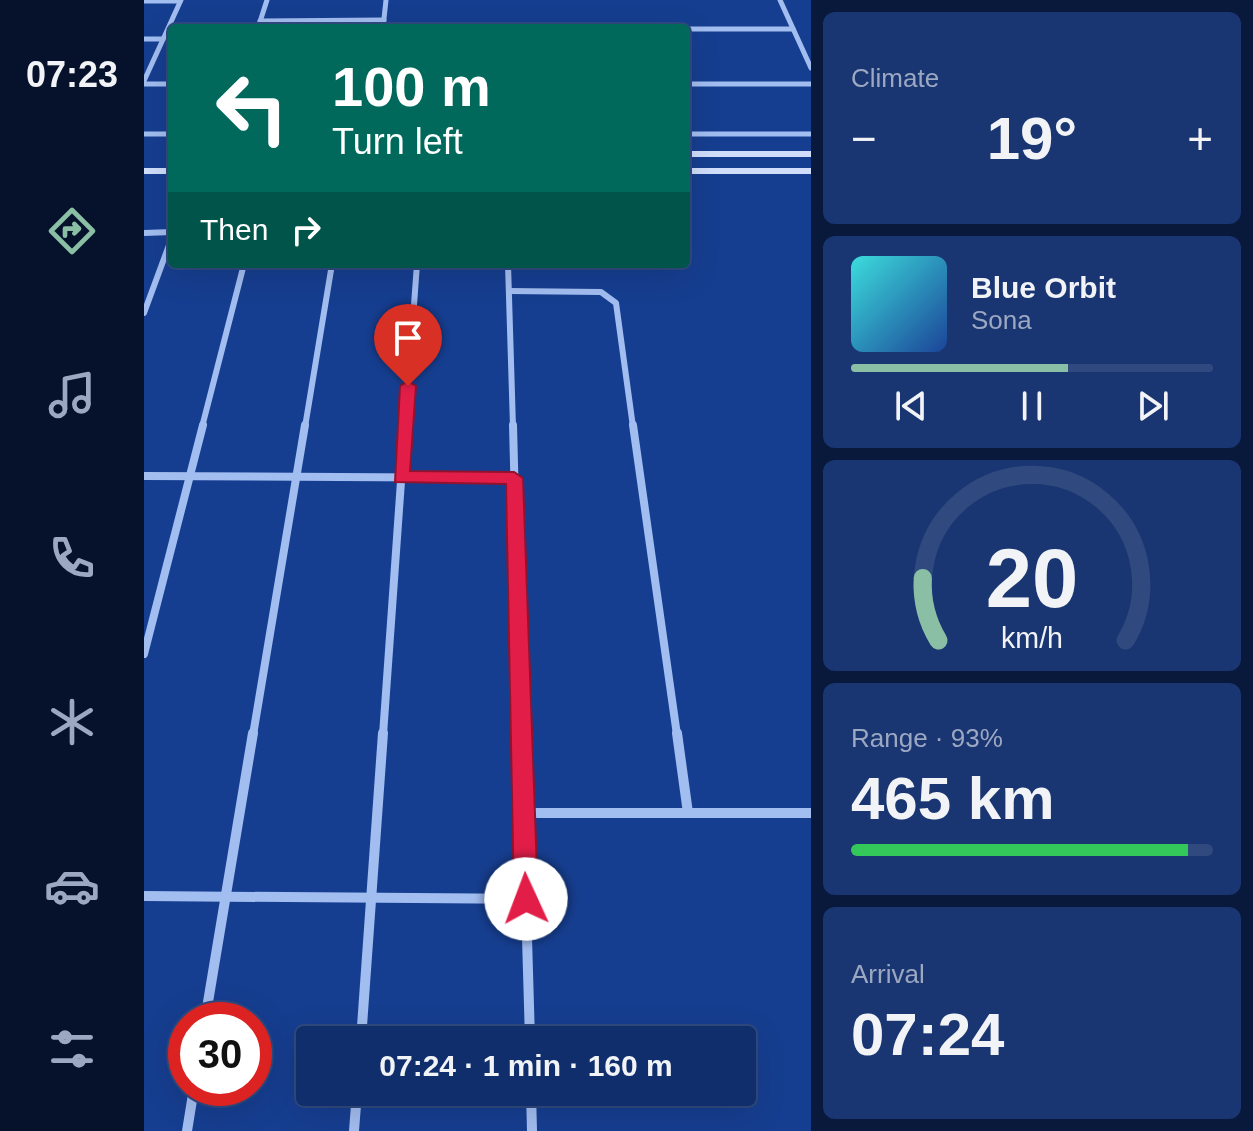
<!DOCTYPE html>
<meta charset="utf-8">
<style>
:root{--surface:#102e6c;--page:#193672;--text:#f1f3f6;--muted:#9ca8c2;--line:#304a7f;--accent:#8abfa5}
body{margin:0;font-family:Helvetica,sans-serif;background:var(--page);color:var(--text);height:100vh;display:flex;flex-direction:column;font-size:30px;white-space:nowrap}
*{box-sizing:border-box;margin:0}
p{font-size:26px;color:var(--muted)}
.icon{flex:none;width:44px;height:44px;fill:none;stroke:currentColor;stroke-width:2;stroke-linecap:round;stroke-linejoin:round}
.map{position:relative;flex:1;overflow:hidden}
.side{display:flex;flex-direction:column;gap:12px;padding:12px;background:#09193b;width:442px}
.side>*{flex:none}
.top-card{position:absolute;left:24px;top:24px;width:522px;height:244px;border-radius:8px;box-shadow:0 8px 32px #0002,0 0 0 2px var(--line);background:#00695c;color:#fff;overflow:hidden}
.speed{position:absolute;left:24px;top:1002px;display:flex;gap:16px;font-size:40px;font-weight:700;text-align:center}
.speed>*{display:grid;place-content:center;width:104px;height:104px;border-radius:50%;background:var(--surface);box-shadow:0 8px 32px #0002,0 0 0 2px var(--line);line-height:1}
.speed .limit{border:12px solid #d22;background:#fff;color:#111}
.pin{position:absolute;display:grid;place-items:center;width:68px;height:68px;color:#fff;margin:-82px -34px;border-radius:50% 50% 50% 0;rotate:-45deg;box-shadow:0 0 8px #0007}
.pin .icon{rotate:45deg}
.me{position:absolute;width:88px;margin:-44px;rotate:358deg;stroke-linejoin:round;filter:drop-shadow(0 0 6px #0008)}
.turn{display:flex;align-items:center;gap:28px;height:168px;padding:0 32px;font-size:36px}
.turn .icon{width:104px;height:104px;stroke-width:2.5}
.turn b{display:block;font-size:56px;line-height:68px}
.then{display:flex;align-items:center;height:76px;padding:0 32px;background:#0003;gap:16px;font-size:30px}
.big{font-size:60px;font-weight:700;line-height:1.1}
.side .tile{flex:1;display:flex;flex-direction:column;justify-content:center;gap:12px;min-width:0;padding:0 28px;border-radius:12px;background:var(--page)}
.side .dial{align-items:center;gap:0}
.dial svg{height:208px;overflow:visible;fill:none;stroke:var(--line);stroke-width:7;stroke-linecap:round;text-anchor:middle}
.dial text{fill:var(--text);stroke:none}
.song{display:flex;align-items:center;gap:24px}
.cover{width:96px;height:96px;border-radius:12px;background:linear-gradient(135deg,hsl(180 70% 55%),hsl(220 70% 35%))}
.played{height:8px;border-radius:4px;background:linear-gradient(90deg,var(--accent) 60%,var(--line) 60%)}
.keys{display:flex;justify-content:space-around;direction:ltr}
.heat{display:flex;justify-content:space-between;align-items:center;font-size:44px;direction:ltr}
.charge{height:12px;border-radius:6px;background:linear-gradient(90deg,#34c759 93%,var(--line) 0)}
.trip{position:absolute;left:152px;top:1026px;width:460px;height:80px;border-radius:8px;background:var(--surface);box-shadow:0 8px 32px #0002,0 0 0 2px var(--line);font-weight:700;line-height:80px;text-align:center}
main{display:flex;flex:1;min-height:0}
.tab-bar{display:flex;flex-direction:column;width:144px;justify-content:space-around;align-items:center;background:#06122b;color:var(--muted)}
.tab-bar .icon{width:56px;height:56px}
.tab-bar .current{color:var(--accent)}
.tab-bar b{font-size:36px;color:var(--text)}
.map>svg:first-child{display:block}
</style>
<main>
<nav class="tab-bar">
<b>07:23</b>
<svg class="icon current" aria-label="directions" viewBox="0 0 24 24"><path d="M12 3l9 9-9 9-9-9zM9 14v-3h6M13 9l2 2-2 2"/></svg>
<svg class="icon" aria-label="music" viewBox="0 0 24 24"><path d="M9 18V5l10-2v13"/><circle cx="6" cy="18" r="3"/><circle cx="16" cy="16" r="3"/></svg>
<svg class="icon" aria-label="phone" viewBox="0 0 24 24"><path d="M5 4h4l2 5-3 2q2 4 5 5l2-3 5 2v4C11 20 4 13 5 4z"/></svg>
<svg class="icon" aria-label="climate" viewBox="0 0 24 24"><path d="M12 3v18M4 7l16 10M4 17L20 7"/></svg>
<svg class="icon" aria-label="car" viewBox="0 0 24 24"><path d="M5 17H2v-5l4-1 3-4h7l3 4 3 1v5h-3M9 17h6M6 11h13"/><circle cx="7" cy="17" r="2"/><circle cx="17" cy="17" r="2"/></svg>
<svg class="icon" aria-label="filters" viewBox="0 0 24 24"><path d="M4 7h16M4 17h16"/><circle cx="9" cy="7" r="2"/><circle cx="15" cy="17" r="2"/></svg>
</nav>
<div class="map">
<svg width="667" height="1131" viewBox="0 0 667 1131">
<rect width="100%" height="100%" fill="#163e90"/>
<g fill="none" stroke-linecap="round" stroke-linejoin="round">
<g stroke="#a2bdf0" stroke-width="5">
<polyline points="636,0 667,68"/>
<polyline points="0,1 36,1"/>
<polyline points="116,21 240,20"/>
<polyline points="114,28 123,0"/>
<polyline points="239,28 242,0"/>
<polyline points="542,29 649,29"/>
<polyline points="0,39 19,39"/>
<polyline points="0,81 37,0"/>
<polyline points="0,84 28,84"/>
<polyline points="542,84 667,84"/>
<polyline points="0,134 28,134"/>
<polyline points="542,134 667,134"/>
</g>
<g stroke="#a2bdf0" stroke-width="6">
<polyline points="0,233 28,232"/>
<polyline points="364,264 369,427"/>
<polyline points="365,291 457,292 472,303 489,427"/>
<polyline points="0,313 28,237"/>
<polyline points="58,427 100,264"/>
<polyline points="161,427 188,264"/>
<polyline points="261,427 273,264"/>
</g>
<g stroke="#a2bdf0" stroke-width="8">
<polyline points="369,425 377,735"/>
<polyline points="489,425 533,735"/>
<polyline points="0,476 370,478"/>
<polyline points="0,654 59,425"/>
<polyline points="109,735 161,425"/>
<polyline points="239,735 261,425"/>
</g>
<g stroke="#a2bdf0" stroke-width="10">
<polyline points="377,733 386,1040"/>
<polyline points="533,733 544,813"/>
<polyline points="379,813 667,813"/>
<polyline points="0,896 382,899"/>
<polyline points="61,1020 109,733"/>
<polyline points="217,1040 239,733"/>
<polyline points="387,1092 388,1131"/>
<polyline points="43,1131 50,1088"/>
<polyline points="210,1131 213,1092"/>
</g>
<g fill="#d0defb" fill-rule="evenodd">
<rect x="542" y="151" width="125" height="6"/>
<rect x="0" y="168" width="28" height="6"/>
<rect x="542" y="168" width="125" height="6"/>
</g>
</g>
<polygon fill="#e11d48" stroke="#92132f" stroke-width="2" points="264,381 272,386 266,471 370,472 379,478 394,899 390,907 382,910 374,907 370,899 362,484 251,482 256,386"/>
</svg>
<div class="speed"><div class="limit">30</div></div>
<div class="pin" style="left:264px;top:386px;background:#d93025"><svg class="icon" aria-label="arrive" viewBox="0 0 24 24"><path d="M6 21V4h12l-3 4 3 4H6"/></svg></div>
<svg class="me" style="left:382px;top:899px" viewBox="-20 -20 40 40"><circle r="19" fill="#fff"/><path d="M0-13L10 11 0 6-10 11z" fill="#e11d48"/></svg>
<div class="trip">07:24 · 1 min · 160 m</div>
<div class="top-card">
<div class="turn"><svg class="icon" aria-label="left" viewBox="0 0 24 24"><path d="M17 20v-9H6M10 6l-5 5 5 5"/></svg><div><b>100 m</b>Turn left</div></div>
<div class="then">Then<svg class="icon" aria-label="right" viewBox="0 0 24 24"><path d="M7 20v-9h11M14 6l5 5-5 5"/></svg></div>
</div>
</div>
<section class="side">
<div class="tile"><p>Climate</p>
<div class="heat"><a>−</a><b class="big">19°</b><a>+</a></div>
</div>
<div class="tile">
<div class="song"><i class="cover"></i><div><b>Blue Orbit</b><p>Sona</p></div></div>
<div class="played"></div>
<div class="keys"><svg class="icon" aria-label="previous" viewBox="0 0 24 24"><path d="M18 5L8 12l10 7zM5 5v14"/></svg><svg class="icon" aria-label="pause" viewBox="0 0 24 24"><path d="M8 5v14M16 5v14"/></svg><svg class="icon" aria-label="next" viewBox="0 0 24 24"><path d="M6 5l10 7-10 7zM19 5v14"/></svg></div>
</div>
<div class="tile dial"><svg viewBox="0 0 100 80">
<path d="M14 69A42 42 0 1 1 86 69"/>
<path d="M14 69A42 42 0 0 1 8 45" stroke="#8abfa5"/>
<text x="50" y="56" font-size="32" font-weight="700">20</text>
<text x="50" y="72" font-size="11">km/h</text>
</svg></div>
<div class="tile"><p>Range · 93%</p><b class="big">465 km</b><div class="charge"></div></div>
<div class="tile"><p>Arrival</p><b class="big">07:24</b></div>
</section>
</main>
